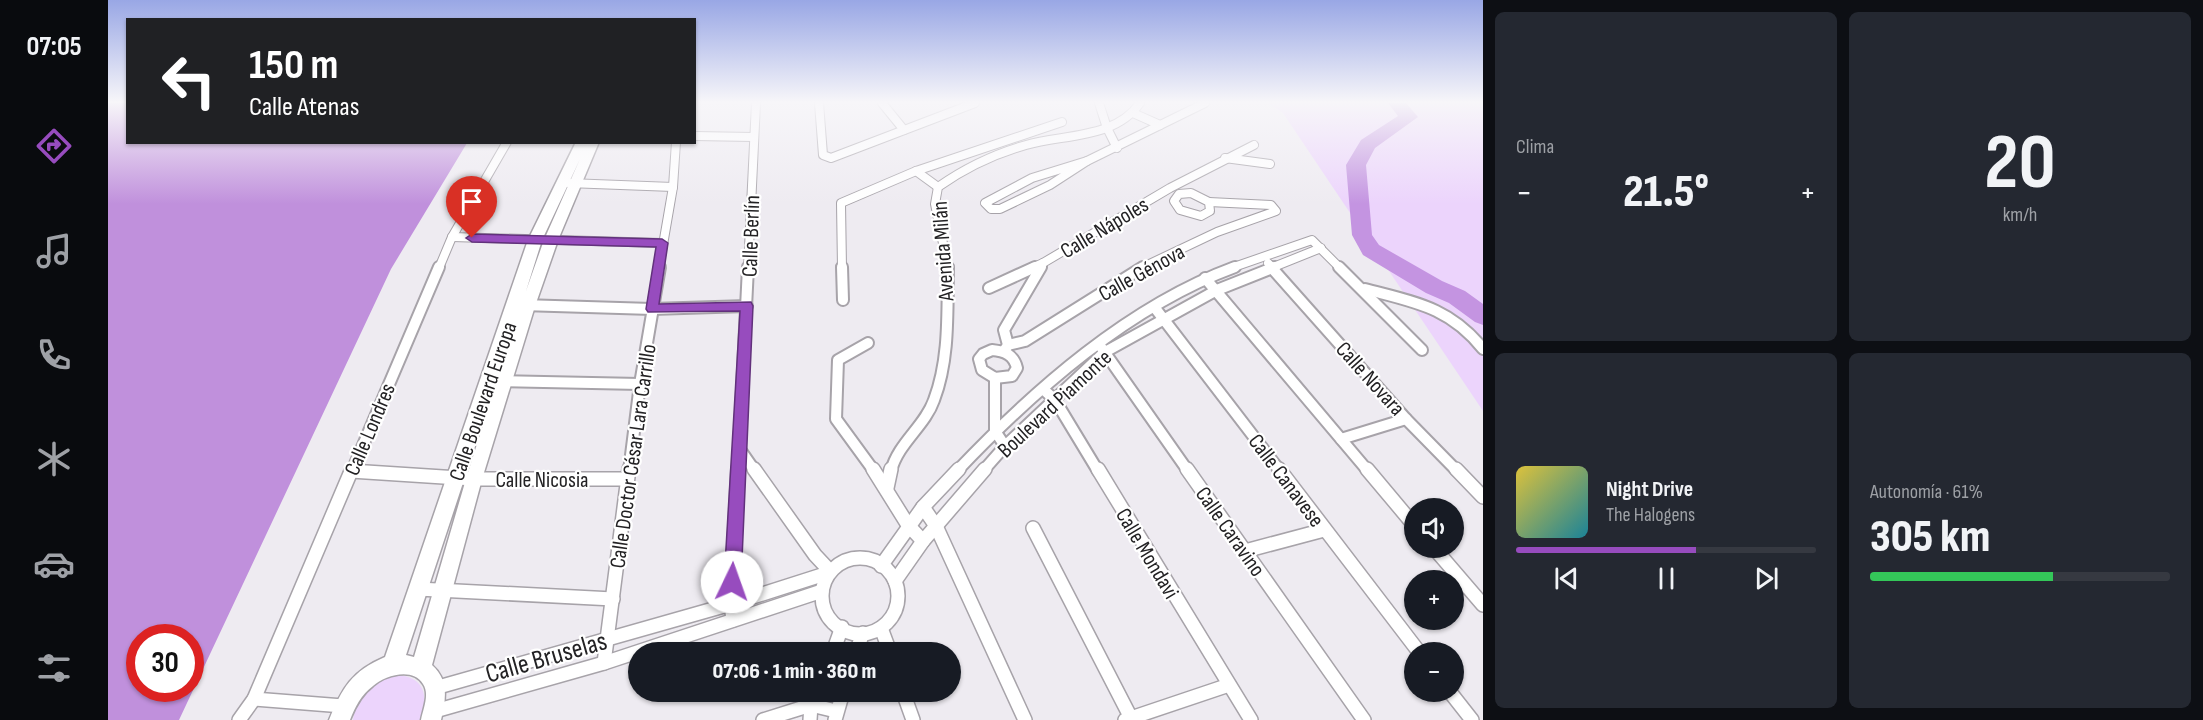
<!DOCTYPE html>
<html lang="es">
<meta charset="utf-8">
<style>
:root{--surface:#171b24;--page:#242831;--text:#f1f3f6;--muted:#9ea1a6;--line:#363941;--accent:#974cbe}
body{margin:0;font-family:"Sofia Sans Condensed",sans-serif;background:var(--page);color:var(--text);height:100vh;display:flex;flex-direction:column;font-size:22px;white-space:nowrap}
*{box-sizing:border-box;margin:0}
p{font-size:20px;color:var(--muted)}
.icon{flex:none;width:33px;height:33px;fill:none;stroke:currentColor;stroke-width:2;stroke-linecap:round;stroke-linejoin:round}
.map{position:relative;flex:1;overflow:hidden}
.details{display:flex;flex-direction:column;gap:12px;padding:12px;background:#0d0f14;width:720px}
.details>*{flex:none}
.hud{position:absolute;left:18px;top:18px;width:570px;height:126px;border-radius:0px;box-shadow:0 2px 4px #0004;background:#202124;color:#fff;overflow:hidden}
.tools{position:absolute;left:1296px;top:498px;display:grid;gap:12px}
.tools a{display:grid;place-items:center;width:60px;height:60px;border-radius:50%;background:var(--surface);box-shadow:0 2px 4px #0004;font-size:30px}
.speed{position:absolute;left:18px;top:624px;display:flex;gap:12px;font-size:30px;font-weight:700;text-align:center}
.speed>*{display:grid;place-content:center;width:78px;height:78px;border-radius:50%;background:var(--surface);box-shadow:0 2px 4px #0004;line-height:1}
.speed .limit{border:9px solid #d22;background:#fff;color:#111}
.pin{position:absolute;display:grid;place-items:center;width:51px;height:51px;color:#fff;margin:-62px -26px;border-radius:50% 50% 50% 0;rotate:-45deg;box-shadow:0 0 6px #0007}
.pin .icon{rotate:45deg}
.me{position:absolute;width:66px;margin:-33px;rotate:3deg;stroke-linejoin:round;filter:drop-shadow(0 0 4px #0008)}
.turn{display:flex;align-items:center;gap:21px;height:126px;padding:0 24px;font-size:27px}
.turn .icon{width:78px;height:78px;stroke-width:2.5}
.turn b{display:block;font-size:42px;line-height:51px}
.big{font-size:45px;font-weight:800;line-height:1.1}
.details .tile{flex:1;display:flex;flex-direction:column;justify-content:center;gap:9px;min-width:0;padding:0 21px;border-radius:9px;background:var(--page)}
.details .dial{align-items:center;gap:0}
.dial b{font-size:78px;line-height:1}
.song{display:flex;align-items:center;gap:18px}
.cover{width:72px;height:72px;border-radius:9px;background:linear-gradient(135deg,hsl(50 70% 55%),hsl(190 70% 35%))}
.played{height:6px;border-radius:3px;background:linear-gradient(90deg,var(--accent) 60%,var(--line) 60%)}
.keys{display:flex;justify-content:space-around;direction:ltr}
.heat{display:flex;justify-content:space-between;align-items:center;font-size:33px;direction:ltr}
.charge{height:9px;border-radius:4px;background:linear-gradient(90deg,#34c759 61%,var(--line) 0)}
.details .tiles{flex:1;display:grid;gap:12px;grid-template-columns:repeat(2,1fr)}
.trip{position:absolute;left:520px;top:642px;width:333px;height:60px;border-radius:30px;background:var(--surface);box-shadow:0 2px 4px #0004;font-weight:800;line-height:60px;text-align:center}
main{display:flex;flex:1;min-height:0}
.tab-bar{display:flex;flex-direction:column;width:108px;justify-content:space-around;align-items:center;background:#090b0e;color:var(--muted)}
.tab-bar .icon{width:42px;height:42px}
.tab-bar .on{color:var(--accent)}
.tab-bar b{font-size:27px;color:var(--text)}
.map>svg:first-child{display:block}
</style>
<main>
<nav class="tab-bar">
<b>07:05</b>
<svg class="icon on" aria-label="directions" viewBox="0 0 24 24"><path d="M12 3l9 9-9 9-9-9zM9 14v-3h6M13 9l2 2-2 2"/></svg>
<svg class="icon" aria-label="music" viewBox="0 0 24 24"><path d="M9 18V5l10-2v13"/><circle cx="6" cy="18" r="3"/><circle cx="16" cy="16" r="3"/></svg>
<svg class="icon" aria-label="phone" viewBox="0 0 24 24"><path d="M5 4h4l2 5-3 2q2 4 5 5l2-3 5 2v4C11 20 4 13 5 4z"/></svg>
<svg class="icon" aria-label="climate" viewBox="0 0 24 24"><path d="M12 3v18M4 7l16 10M4 17L20 7"/></svg>
<svg class="icon" aria-label="car" viewBox="0 0 24 24"><path d="M5 17H2v-5l4-1 3-4h7l3 4 3 1v5h-3M9 17h6M6 11h13"/><circle cx="7" cy="17" r="2"/><circle cx="17" cy="17" r="2"/></svg>
<svg class="icon" aria-label="filters" viewBox="0 0 24 24"><path d="M4 7h16M4 17h16"/><circle cx="9" cy="7" r="2"/><circle cx="15" cy="17" r="2"/></svg>
</nav>
<div class="map">
<svg width="1375" height="720" viewBox="0 0 1375 720">
<rect width="100%" height="100%" fill="#eeebf1"/>
<g fill="#ecd4fc">
<polygon points="1160,103 1375,103 1375,411 1175,113"/>
<path d="M 289,675 C 317,677 321,696 312,720 L 245,720 C 248,696 266,680 289,675 Z"/>
</g>
<path fill="#c090dc" fill-rule="evenodd" d="M 0,103 L 19,103 L 20,142 L 359,143 L 283,269 L 71,720 L 0,720 ZM 32,638 L 82,638 L 82,688 L 32,688 Z"/>
<g fill="none" stroke-linecap="round" stroke-linejoin="round">
<polygon fill="#c494e1" fill-rule="evenodd" points="1280,103 1298,103 1310,117 1267,148 1258,165 1264,235 1271,245 1334,281 1357,291 1375,304 1375,325 1367,322 1341,303 1318,293 1255,255 1244,235 1238,165 1253,140 1290,116"/>
<g stroke="#a7a3a9" stroke-width="10">
<g id="minor-far2">
<polyline points="711,103 715,155 723,158 867,103"/>
<polyline points="774,103 796,130"/>
<polyline points="991,103 999,128 1009,148"/>
<polyline points="1025,113 1052,125"/>
<polyline points="586,136 646,137"/>
<polyline points="1117,158 1162,164"/>
<polygon points="979,161 942,185 892,209 883,209 877,203 924,178"/>
<polyline points="979,161 1097,103"/>
<polyline points="808,171 830,187"/>
<polyline points="460,183 565,187"/>
<polygon points="1083,193 1101,202 1102,211 1093,216 1072,210 1066,201 1071,194"/>
<polyline points="344,237 554,243"/>
<polyline points="1160,263 1165,268"/>
<polyline points="331,268 344,237 399,142"/>
<polyline points="551,268 565,187 568,142"/>
<polyline points="640,268 648,103"/>
<polyline points="734,268 733,203 808,171 954,122"/>
<path d="M 840,268 L 827,204 L 830,187 C 857,168 886,154 918,145 C 956,134 1007,139 1032,103"/>
<polyline points="924,268 935,263"/>
<polyline points="932,268 935,263 1062,188 1146,145"/>
<polyline points="1033,268 1109,232 1168,211 1163,205 1101,202"/>
<polyline points="1123,268 1204,240 1232,268"/>
<polyline points="1163,268 1213,248"/>
</g>
</g>
<g stroke="#a7a3a9" stroke-width="14">
<g id="minor-far1">
<polyline points="734,267 735,300"/>
<polyline points="1163,267 1298,419 1349,471"/>
<polyline points="1231,267 1314,350"/>
<polyline points="1097,278 1260,471"/>
<polyline points="881,288 927,267"/>
<path d="M 1257,289 C 1306,302 1342,307 1375,349"/>
<polyline points="414,305 544,309 639,306"/>
<polyline points="1047,308 1172,471"/>
<polyline points="760,343 730,360 728,419 766,471"/>
<polyline points="900,345 917,341 1035,267"/>
<polyline points="993,347 1080,471"/>
<path d="M 884,350 C 897,351 906,355 909,368 L 904,376 L 887,378 L 874,370 L 871,359 L 875,354 Z"/>
<polyline points="896,351 900,345 896,330 933,267"/>
<polyline points="887,378 887,431 897,446"/>
<polyline points="391,381 532,384"/>
<polyline points="935,389 947,400 990,471"/>
<polyline points="1233,439 1298,419"/>
<polyline points="631,448 647,471"/>
<polyline points="244,471 331,267"/>
<polyline points="521,471 532,384 552,267"/>
<polyline points="630,471 640,267"/>
<path d="M 783,471 C 790,443 817,426 826,400 C 842,358 839,311 840,267"/>
<path d="M 849,471 C 926,390 1021,306 1127,267"/>
<polyline points="875,471 897,446 997,352 1109,290 1167,267"/>
</g>
</g>
<g stroke="#a7a3a9" stroke-width="16">
<g id="minor">
<polyline points="646,469 707,555 722,571"/>
<polyline points="765,469 800,525 815,541"/>
<polyline points="990,469 1143,720"/>
<polyline points="1079,469 1256,720"/>
<polyline points="1171,469 1311,652"/>
<polyline points="1259,469 1306,525"/>
<polyline points="1348,469 1375,497"/>
<polyline points="243,471 366,479 518,479"/>
<polyline points="779,488 783,469"/>
<polyline points="815,507 828,526 917,720"/>
<polyline points="925,528 1024,720"/>
<polyline points="1326,548 1375,605"/>
<polyline points="1137,551 1216,530"/>
<circle cx="752" cy="596" r="38"/>
<polyline points="773,566 815,507 851,469"/>
<polyline points="787,581 815,541 877,469"/>
<polyline points="310,589 505,599"/>
<polyline points="625,620 623,604 630,469"/>
<polyline points="773,628 782,652"/>
<polyline points="725,652 734,627"/>
<polyline points="748,652 755,633"/>
<polyline points="496,663 521,469"/>
<polyline points="327,688 623,604 720,573"/>
<polyline points="795,692 805,720"/>
<polyline points="1342,692 1364,720"/>
<polyline points="146,699 235,706"/>
<polyline points="327,711 496,663 714,591"/>
<polyline points="131,720 146,699 244,469"/>
<polyline points="655,720 703,705 728,711"/>
<polyline points="702,720 703,705 709,692"/>
<polyline points="727,720 735,692"/>
<polyline points="1017,720 1121,685"/>
</g>
</g>
<g stroke="#a7a3a9" stroke-width="3">
<path id="secondary" d="M 468,142 L 491,142 L 450,240 L 427,306 L 374,479 L 324,665 C 341,680 338,699 333,720 L 313,720 C 315,709 322,694 315,684 C 305,667 277,675 265,686 C 253,695 247,707 242,720 L 221,720 C 234,688 244,671 277,657 L 420,240 ZM 472,159 L 436,240 L 418,291 L 434,240 ZM 391,374 L 358,479 L 306,657 L 298,655 Z"/>
</g>
<use href="#minor-far2" stroke="#fff" stroke-width="8"/>
<use href="#minor-far1" stroke="#fff" stroke-width="10"/>
<use href="#minor" stroke="#fff" stroke-width="13"/>
<use href="#secondary" fill="#fff" fill-rule="evenodd"/>
</g>
<linearGradient id="sky" x2="0" y2="1"><stop stop-color="#99a7e5"/><stop offset="0.5" stop-color="#f7f6f9"/><stop offset="1" stop-color="#f7f6f9" stop-opacity="0"/></linearGradient>
<rect width="1375" height="204" fill="url(#sky)"/>
<polygon fill="#974cbe" stroke="#62317c" stroke-width="1.5" points="364,234 554,239 560,243 551,304 643,302 645,306 633,582 630,588 624,590 618,588 616,582 632,311 540,312 538,309 548,247 364,242 358,238"/>
<g text-anchor="middle" stroke-width="4.5" stroke-linejoin="round" paint-order="stroke">
<g font-size="22" fill="#232224" stroke="#fff">
<text transform="translate(996 227) rotate(-31)" y="8">Calle Nápoles</text>
<text transform="translate(642 236) rotate(-88)" y="8">Calle Berlín</text>
<text transform="translate(834 251) rotate(-94)" y="8">Avenida Milán</text>
<text transform="translate(1033 272) rotate(-29)" y="8">Calle Génova</text>
<text transform="translate(1263 378) rotate(48)" y="8">Calle Novara</text>
<text transform="translate(374 401) rotate(-71)" y="8">Calle Boulevard Europa</text>
<text transform="translate(946 403) rotate(-43)" y="8">Boulevard Piamonte</text>
<text transform="translate(261 429) rotate(-67)" y="8">Calle Londres</text>
<text transform="translate(524 456) rotate(-82)" y="8">Calle Doctor César Lara Carrillo</text>
<text x="434" y="487">Calle Nicosia</text>
<text transform="translate(1179 480) rotate(53)" y="8">Calle Canavese</text>
<text transform="translate(1123 531) rotate(55)" y="8">Calle Caravino</text>
<text transform="translate(1040 553) rotate(59)" y="8">Calle Mondavi</text>
</g>
<g font-size="27" fill="#232224" stroke="#fff">
<text transform="translate(438 657) rotate(-16)" y="9">Calle Bruselas</text>
</g>
</g>
</svg>
<div class="tools">
<a><svg class="icon" aria-label="sound" viewBox="0 0 24 24"><path d="M4 9h4l5-4v14l-5-4H4zM17 9q2 3 0 6"/></svg></a>
<a>+</a>
<a>−</a>
</div>
<div class="speed"><div class="limit">30</div></div>
<div class="pin" style="left:364px;top:238px;background:#d93025"><svg class="icon" aria-label="arrive" viewBox="0 0 24 24"><path d="M6 21V4h12l-3 4 3 4H6"/></svg></div>
<svg class="me" style="left:624px;top:582px" viewBox="-20 -20 40 40"><circle r="19" fill="#fff"/><path d="M0-13L10 11 0 6-10 11z" fill="#974cbe"/></svg>
<div class="trip">07:06 · 1 min · 360 m</div>
<div class="hud">
<div class="turn"><svg class="icon" aria-label="left" viewBox="0 0 24 24"><path d="M17 20v-9H6M10 6l-5 5 5 5"/></svg><div><b>150 m</b>Calle Atenas</div></div>
</div>
</div>
<section class="details">
<div class="tiles">
<div class="tile"><p>Clima</p>
<div class="heat"><a>−</a><b class="big">21.5°</b><a>+</a></div>
</div>
<div class="tile dial"><b>20</b><p>km/h</p></div>
<div class="tile">
<div class="song"><i class="cover"></i><div><b>Night Drive</b><p>The Halogens</p></div></div>
<div class="played"></div>
<div class="keys"><svg class="icon" aria-label="previous" viewBox="0 0 24 24"><path d="M18 5L8 12l10 7zM5 5v14"/></svg><svg class="icon" aria-label="pause" viewBox="0 0 24 24"><path d="M8 5v14M16 5v14"/></svg><svg class="icon" aria-label="next" viewBox="0 0 24 24"><path d="M6 5l10 7-10 7zM19 5v14"/></svg></div>
</div>
<div class="tile"><p>Autonomía · 61%</p><b class="big">305 km</b><div class="charge"></div></div>
</div>
</section>
</main>
